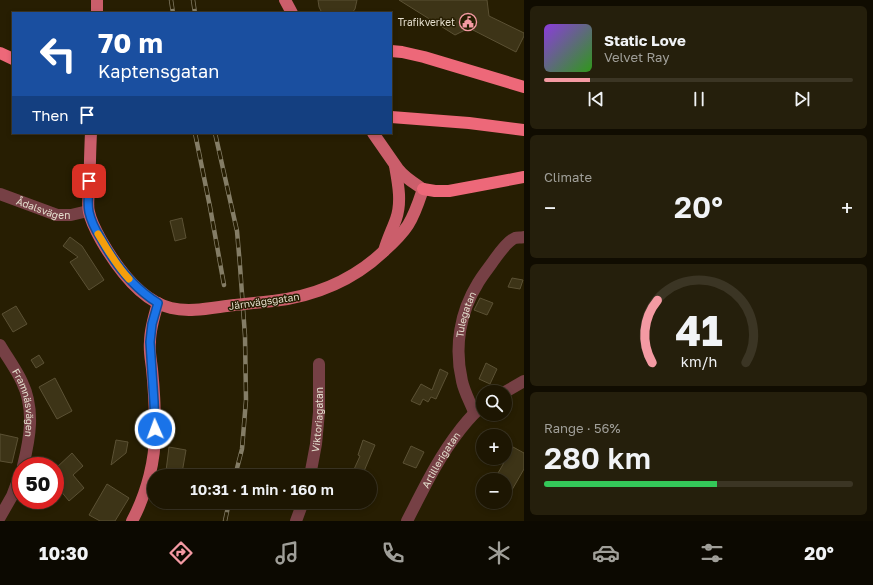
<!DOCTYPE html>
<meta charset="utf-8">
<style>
:root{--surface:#1d1602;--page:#251f0c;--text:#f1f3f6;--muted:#a09f99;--line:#3b3524;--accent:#f49aa3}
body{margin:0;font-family:"Golos Text",sans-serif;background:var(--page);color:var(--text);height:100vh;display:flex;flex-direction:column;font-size:15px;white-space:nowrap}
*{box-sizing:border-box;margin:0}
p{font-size:13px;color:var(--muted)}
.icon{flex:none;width:22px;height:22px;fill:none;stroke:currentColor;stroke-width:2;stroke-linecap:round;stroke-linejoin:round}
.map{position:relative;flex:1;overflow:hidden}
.details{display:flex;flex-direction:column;gap:6px;padding:6px;background:#100c01;width:349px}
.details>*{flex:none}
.hud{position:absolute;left:12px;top:12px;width:380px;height:122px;border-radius:0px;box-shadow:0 2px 6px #0003,0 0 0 1px var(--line);background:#1a4fa0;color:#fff;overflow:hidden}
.controls{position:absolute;left:476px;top:385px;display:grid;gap:8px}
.controls a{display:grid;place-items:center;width:36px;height:36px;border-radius:50%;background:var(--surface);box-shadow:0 2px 6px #0003,0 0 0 1px var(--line);font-size:20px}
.speed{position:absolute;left:12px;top:457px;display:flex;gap:8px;font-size:20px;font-weight:700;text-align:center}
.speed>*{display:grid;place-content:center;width:52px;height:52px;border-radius:50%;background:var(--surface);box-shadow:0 2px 6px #0003,0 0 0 1px var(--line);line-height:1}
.speed .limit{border:6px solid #d22;background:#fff;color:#111}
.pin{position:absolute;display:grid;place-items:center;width:34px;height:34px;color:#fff;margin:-17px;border-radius:8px;box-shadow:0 2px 6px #0006}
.me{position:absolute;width:44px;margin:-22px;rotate:358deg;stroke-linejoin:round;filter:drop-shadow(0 0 3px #0008)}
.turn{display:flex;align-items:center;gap:14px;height:84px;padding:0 20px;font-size:18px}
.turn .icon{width:52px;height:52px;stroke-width:2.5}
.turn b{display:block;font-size:28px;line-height:34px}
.then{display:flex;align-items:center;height:38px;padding:0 20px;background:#0003;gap:8px;font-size:15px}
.big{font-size:30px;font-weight:600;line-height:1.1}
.details .card{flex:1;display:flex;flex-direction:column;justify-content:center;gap:6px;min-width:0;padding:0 14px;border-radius:6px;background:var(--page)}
.details .dial{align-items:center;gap:0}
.dial svg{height:104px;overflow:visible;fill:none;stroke:var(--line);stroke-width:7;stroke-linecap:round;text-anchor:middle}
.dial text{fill:var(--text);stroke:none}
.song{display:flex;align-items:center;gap:12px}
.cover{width:48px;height:48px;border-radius:6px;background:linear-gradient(135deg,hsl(270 70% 55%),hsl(110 70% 35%))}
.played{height:4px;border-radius:2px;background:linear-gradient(90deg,var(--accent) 15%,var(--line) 15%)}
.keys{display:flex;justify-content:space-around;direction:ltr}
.heat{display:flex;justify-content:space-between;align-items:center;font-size:22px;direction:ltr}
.charge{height:6px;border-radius:3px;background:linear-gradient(90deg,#34c759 56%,var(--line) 0)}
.trip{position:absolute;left:147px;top:469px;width:230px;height:40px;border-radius:20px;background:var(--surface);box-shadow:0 2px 6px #0003,0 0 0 1px var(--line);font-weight:600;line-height:40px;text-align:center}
.menu{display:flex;height:64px;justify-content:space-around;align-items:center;background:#0c0901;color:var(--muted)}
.menu .icon{width:28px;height:28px}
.menu .current{color:var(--accent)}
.menu b{font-size:18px;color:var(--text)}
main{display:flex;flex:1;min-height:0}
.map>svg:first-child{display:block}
</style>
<main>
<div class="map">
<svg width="524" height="521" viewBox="0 0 524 521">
<rect width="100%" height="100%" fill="#271e02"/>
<g fill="#3d3417" stroke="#5b5134">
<polygon points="318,0 357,0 355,9 352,13 322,13 319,7"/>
<polygon points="399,0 487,0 489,16 524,33 524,36 516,52 469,28 455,35"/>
<polygon points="182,218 186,238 175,241 170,221"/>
<polygon points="70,237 82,246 104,280 89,290 70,262 78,257 63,246"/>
<polygon points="512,278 523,280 520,289 508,287"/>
<polygon points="480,298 493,303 487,315 474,310"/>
<polygon points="16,306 27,324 13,332 2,314"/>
<polygon points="39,355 44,363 36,368 31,360"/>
<polygon points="486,363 497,369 490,384 479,379"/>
<polygon points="440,369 448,373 436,399 431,397 428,402 423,399 420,405 411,401 421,384 432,390"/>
<polygon points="55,378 72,411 57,419 39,387"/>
<polygon points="0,434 18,438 12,463 0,461"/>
<polygon points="116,440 128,442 126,453 111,465"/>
<polygon points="363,440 375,445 362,476 351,476 360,456 358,455"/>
<polygon points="411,446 424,452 416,468 403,463"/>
<polygon points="169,447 186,450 182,473 166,471"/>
<polygon points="513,447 524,453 524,469 505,502 505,480 494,480"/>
<polygon points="72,453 83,466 73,475 84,488 69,501 55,484 55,469"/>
<polygon points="107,484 129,498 115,521 100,521 89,515"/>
</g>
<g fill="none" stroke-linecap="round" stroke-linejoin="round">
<g stroke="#764045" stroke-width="12">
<path id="s1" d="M 0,194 L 57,215 L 71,215 L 88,211"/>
<path id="s2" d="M 0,345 C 7,357 16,369 22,382 C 35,409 30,438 23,466"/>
<polyline points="505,392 524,381"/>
<path id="s3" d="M 474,412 C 470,402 464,391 462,381 C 454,347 460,312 478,283 C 482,276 487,270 492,263 C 497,256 507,241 515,238 C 518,237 521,238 524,237"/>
<path id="s4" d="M 310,476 L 316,444 L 319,412 L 319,364"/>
<polyline points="0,517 12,496 21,472"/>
<polyline points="296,521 303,502"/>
<path id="s5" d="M 407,521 C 423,490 438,458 460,430 C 467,421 473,413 483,406"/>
</g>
<g stroke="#cb5e6b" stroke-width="12">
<polyline points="285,0 292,13"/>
<polyline points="97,13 97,0"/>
<path d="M 91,133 C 90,151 90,170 89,188 C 89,196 87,205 89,212 C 91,222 96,231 101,240 C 116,266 141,301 171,308 C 191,313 215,307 235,305"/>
<path d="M 384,251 C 387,240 392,230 396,219 C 402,202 398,183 395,166"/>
<path d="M 273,301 C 315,296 352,281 383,252 C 392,244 401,236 408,225 C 415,214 419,201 423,189 C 414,183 405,178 398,169 L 373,133"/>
<path d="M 132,521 C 147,493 156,459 155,427 C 155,408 154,389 152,369 C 151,360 149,351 150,342 C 150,329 154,316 158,303"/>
</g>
<g stroke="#ed6879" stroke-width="12">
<polyline points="391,51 402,52 424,57 524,87"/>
<polyline points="0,53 13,59"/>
<polyline points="391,117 469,123 524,130"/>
<polyline points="423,189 435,191 449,191 524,177"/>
</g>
<g stroke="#847d66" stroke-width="4.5">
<g id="rail">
<polyline points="171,0 173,13"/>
<polyline points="193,0 195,13"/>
<polyline points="195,133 210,207 224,285"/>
<polyline points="215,133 237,231 240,266 245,336 246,400 242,449 235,476"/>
<polyline points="225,521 229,502"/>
</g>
</g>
<use href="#rail" stroke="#271e02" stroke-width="3" stroke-dasharray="9" stroke-linecap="butt"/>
<polyline stroke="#cb5e6b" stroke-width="12" points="235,305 273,301"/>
</g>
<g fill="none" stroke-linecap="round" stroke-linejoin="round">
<g stroke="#114b97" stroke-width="10">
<path id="route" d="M 89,181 C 89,190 87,203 89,212 C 91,221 95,229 100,237 C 114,263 132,287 158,303 L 152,324 L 150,342 L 154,402 L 155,429"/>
</g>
<use href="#route" stroke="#1a73e8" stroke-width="7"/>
<path stroke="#f59e0b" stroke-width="7" d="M 98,234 C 107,249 116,265 129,279"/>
</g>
<defs>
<g id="civic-ring" transform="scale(0.9)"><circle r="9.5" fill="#271e02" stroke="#f49aa3" stroke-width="1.5"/><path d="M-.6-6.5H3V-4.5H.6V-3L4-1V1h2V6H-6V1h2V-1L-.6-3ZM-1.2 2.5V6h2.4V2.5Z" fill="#f49aa3"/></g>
</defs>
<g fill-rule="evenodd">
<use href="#civic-ring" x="468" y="22"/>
</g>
<g text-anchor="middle" stroke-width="3" stroke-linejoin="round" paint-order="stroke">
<g font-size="10" fill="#e4decd" stroke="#271e02" text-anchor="end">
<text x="455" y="26">Trafikverket</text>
</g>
<g font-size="10" fill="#e4decd" stroke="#271e02">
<text dy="4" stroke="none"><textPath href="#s1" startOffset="46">Ådalsvägen</textPath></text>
<text transform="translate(264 301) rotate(-8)" y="4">Järnvägsgatan</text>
<text dy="4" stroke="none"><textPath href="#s3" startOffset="101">Tulegatan</textPath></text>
<text dy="4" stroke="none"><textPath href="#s2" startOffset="64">Framnäsvägen</textPath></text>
<text dy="4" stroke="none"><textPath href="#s4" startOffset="57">Viktoriagatan</textPath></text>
<text dy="4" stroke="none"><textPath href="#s5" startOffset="70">Artillerigatan</textPath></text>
</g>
</g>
</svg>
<div class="controls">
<a><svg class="icon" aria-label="search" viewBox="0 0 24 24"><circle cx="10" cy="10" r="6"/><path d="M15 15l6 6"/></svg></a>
<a>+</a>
<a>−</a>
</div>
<div class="speed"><div class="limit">50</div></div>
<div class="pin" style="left:89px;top:181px;background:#d93025"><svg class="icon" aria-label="arrive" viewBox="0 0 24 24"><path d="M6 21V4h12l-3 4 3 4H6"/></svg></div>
<svg class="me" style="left:155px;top:429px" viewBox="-20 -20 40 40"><circle r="17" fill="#1a73e8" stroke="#fff" stroke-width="3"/><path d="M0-11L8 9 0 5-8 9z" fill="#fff"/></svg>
<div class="trip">10:31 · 1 min · 160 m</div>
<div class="hud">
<div class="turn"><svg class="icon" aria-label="left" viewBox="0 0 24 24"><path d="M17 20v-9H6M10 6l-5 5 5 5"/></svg><div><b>70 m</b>Kaptensgatan</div></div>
<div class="then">Then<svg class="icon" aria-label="arrive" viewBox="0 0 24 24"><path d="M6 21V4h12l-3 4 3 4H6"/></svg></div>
</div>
</div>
<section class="details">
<div class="card">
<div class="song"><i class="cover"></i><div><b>Static Love</b><p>Velvet Ray</p></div></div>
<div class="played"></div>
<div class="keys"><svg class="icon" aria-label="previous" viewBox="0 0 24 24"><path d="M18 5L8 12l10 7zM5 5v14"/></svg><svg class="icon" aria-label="pause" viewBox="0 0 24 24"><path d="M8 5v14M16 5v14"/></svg><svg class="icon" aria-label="next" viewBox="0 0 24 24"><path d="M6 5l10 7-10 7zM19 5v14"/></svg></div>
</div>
<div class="card"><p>Climate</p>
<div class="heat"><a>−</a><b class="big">20°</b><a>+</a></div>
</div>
<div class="card dial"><svg viewBox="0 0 100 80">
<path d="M14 69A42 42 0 1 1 86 69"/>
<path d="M14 69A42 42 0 0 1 18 21" stroke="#f49aa3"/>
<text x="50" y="56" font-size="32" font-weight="700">41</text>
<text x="50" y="72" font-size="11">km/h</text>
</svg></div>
<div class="card"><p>Range · 56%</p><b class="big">280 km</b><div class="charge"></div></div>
</section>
</main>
<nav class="menu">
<b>10:30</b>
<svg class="icon current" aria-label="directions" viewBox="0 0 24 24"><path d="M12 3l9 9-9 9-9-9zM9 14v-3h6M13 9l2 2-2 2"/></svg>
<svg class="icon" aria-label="music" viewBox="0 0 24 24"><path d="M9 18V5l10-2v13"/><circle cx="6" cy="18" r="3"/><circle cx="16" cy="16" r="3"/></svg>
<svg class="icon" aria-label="phone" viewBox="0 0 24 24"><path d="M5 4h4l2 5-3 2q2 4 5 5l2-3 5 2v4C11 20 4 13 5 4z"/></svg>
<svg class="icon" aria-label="climate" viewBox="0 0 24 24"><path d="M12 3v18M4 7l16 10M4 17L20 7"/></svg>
<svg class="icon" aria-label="car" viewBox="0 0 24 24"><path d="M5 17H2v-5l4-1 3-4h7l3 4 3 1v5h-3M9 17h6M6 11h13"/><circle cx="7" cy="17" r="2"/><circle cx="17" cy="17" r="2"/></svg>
<svg class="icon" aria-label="filters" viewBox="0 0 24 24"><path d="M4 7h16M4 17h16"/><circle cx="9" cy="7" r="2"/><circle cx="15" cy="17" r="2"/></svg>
<b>20°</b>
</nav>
